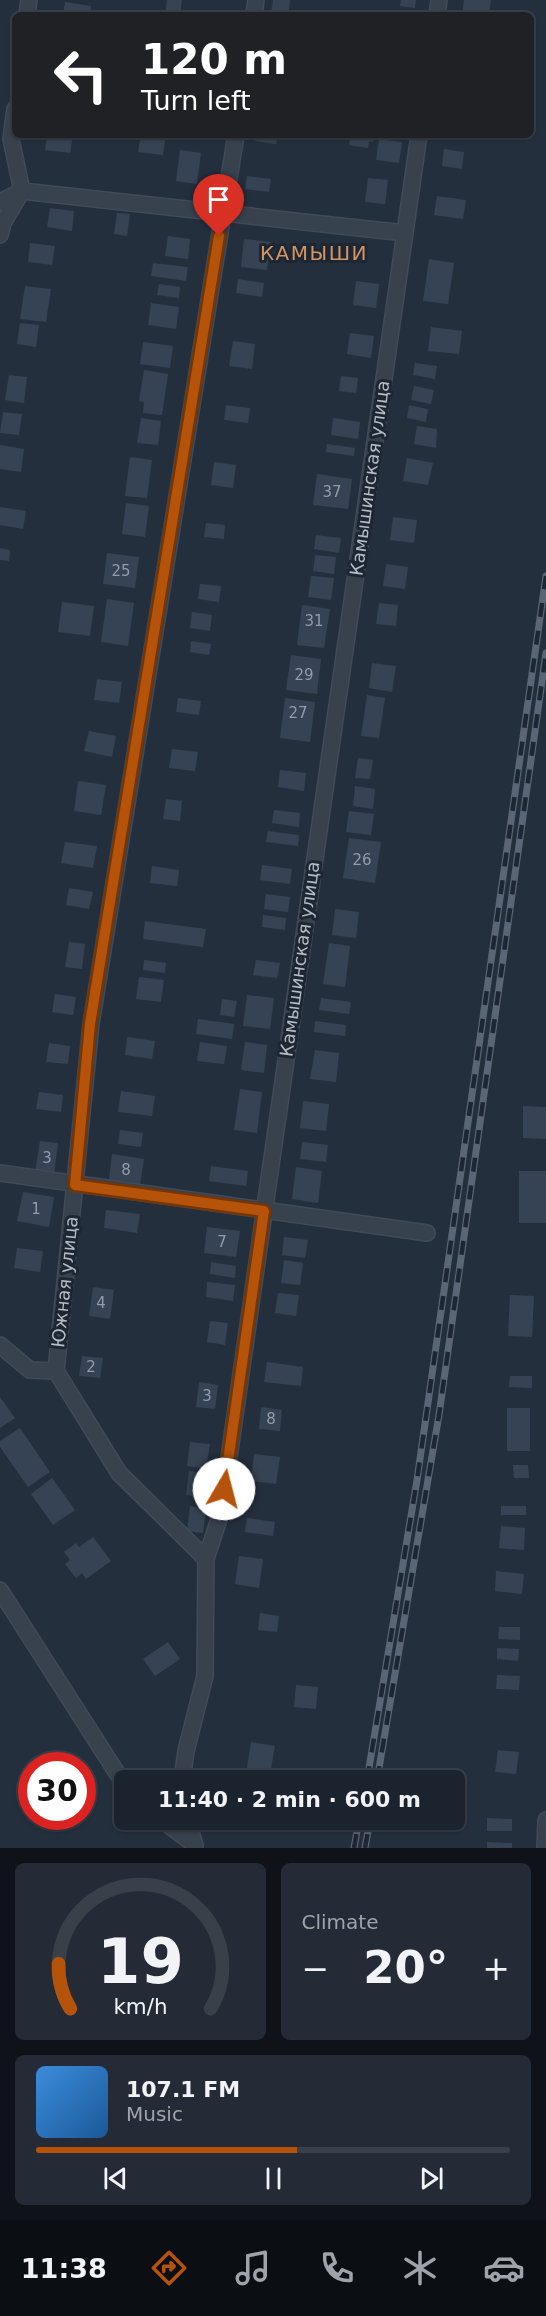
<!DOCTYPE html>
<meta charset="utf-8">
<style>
:root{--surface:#1b232e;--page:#242b36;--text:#f1f3f6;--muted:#a0a4aa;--line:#39404a;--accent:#b45309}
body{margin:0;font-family:"DejaVu Sans",sans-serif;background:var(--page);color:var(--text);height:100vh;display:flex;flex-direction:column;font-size:22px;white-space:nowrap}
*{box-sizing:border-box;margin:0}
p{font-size:20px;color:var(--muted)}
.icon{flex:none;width:33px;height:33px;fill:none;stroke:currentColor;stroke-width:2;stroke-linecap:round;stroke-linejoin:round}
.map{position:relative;height:1848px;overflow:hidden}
.panel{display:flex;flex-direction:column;gap:15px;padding:15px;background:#0f1319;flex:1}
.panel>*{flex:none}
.banner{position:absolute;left:12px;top:12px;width:522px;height:126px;border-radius:9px;box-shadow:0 2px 4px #0004,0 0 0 2px var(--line);background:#202124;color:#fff;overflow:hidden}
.speed{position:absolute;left:18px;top:1752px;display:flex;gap:12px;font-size:30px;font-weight:700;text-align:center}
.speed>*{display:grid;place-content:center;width:78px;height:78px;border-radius:50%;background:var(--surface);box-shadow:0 2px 4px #0004,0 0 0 2px var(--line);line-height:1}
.speed .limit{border:9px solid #d22;background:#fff;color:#111}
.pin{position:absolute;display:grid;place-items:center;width:51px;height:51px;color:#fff;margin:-62px -26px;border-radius:50% 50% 50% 0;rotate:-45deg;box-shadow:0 0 6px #0007}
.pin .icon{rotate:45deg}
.me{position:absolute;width:66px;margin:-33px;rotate:8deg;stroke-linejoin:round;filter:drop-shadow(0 0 4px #0008)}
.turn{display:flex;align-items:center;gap:21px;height:126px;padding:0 30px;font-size:27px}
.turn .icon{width:78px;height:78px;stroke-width:2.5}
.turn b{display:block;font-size:42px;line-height:51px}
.big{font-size:45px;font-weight:700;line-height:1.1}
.panel .widget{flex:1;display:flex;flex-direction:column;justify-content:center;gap:9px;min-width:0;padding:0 21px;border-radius:9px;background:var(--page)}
.panel .dial{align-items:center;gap:0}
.dial svg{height:156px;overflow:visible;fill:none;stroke:var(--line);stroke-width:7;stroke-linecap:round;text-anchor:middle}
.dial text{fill:var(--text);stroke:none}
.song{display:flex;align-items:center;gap:18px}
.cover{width:72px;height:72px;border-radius:9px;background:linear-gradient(135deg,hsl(210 70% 55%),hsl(210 70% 35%))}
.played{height:6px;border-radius:3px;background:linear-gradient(90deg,var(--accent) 55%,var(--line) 55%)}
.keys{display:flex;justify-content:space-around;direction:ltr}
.heat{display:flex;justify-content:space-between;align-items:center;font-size:33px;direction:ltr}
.panel .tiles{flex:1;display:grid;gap:15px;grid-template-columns:1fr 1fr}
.widget:last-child{grid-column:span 2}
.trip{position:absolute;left:114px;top:1770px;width:351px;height:60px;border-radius:9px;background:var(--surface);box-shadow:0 2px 4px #0004,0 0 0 2px var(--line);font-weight:700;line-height:60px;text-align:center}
.tab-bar{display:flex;height:96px;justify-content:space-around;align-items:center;background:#0b0e12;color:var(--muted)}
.tab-bar .icon{width:42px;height:42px}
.tab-bar .on{color:var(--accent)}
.tab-bar b{font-size:27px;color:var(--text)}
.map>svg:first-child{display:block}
</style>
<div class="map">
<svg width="546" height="1848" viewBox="0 0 546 1848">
<rect width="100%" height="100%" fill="#242f3e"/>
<g fill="#364354">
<polygon points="167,0 182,0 180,15 165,15"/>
<polygon points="273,0 290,0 288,15 271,14"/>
<polygon points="401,0 416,0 415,8 400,6"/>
<polygon points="464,0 491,0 489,15 462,15"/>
<polygon points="65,2 91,6 90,15 63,15"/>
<polygon points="47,135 73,135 70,153 45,150"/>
<polygon points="141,135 166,135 163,155 138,152"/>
<polygon points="256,135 278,135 276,144 255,141"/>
<polygon points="351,135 374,135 373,142 369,141 368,148 349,145"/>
<polygon points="379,139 402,142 399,163 376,160"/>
<polygon points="444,149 464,152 462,169 442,166"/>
<polygon points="180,150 201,153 197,184 176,181"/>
<polygon points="247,176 271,179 269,192 245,189"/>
<polygon points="368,178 388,180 385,204 365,202"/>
<polygon points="437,196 466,200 463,219 434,215"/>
<polygon points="50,208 74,211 72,231 47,227"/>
<polygon points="117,213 130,214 127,236 114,234"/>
<polygon points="168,236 190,239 188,259 165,256"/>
<polygon points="244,239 271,242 267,270 241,267"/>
<polygon points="30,243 55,246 52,265 28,262"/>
<polygon points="429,259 454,263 448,304 423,301"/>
<polygon points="153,263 188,267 186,281 151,276"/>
<polygon points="238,279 264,283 262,297 236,293"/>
<polygon points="356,281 379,284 376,308 353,305"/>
<polygon points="159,284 180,287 179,298 157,295"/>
<polygon points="25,286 51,289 46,322 20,319"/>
<polygon points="151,303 179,307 176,329 148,325"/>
<polygon points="20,323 39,325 36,347 17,344"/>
<polygon points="431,327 462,331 459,354 428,351"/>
<polygon points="350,333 374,336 371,358 347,354"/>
<polygon points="233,341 255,344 252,369 229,366"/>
<polygon points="143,342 173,346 170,368 140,364"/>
<polygon points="415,363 437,366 435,379 413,375"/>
<polygon points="144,370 168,374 162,415 143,413 144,402 139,401"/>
<polygon points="9,375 27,377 24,403 5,400"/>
<polygon points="341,376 358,378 356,393 339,391"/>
<polygon points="414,386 434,390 431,404 411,400"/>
<polygon points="226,405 250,408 248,423 224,420"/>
<polygon points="409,405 428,409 426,422 407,418"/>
<polygon points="3,412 22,414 19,435 0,433"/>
<polygon points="141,418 161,421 158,445 137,443"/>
<polygon points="333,418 360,422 358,439 331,435"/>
<polygon points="417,426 437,429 436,448 414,444"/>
<polygon points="327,444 355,448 354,456 326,452"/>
<polygon points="0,445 24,449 21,472 0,469"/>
<polygon points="130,457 152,460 147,498 125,496"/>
<polygon points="407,458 433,463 428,485 403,481"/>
<polygon points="214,462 236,465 233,488 211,485"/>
<polygon points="317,474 352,479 348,509 313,505"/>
<polygon points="126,503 149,506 145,537 122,534"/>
<polygon points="0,507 26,511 23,529 0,525"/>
<polygon points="393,517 417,520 414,543 390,540"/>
<polygon points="206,523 225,525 224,539 204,537"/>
<polygon points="316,535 341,538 339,553 314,549"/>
<polygon points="0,548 10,550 9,561 0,560"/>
<polygon points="107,553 139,557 135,588 103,584"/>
<polygon points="315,555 336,557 334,574 313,571"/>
<polygon points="386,564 408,567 405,589 383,586"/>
<polygon points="311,576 334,578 331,600 308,597"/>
<polygon points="200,584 221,586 219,602 198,599"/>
<polygon points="107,599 134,603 128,646 101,642"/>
<polygon points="62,602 94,606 90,636 58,632"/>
<polygon points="379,603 398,605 396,626 376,624"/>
<polygon points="302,605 330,609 324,648 297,645"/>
<polygon points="192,612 212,615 210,631 190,628"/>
<polygon points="191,641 211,644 209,655 190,652"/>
<polygon points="291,655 321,659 317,694 286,690"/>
<polygon points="372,663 396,666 392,692 369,688"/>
<polygon points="97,679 122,682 119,703 94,700"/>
<polygon points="367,695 385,698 379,738 361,736"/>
<polygon points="178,698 201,701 199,715 176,712"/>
<polygon points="285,698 315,702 310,742 280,738"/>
<polygon points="89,731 116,736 112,757 84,751"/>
<polygon points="172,749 198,752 195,771 169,768"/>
<polygon points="358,758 373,760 370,779 355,778"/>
<polygon points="280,770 306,773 304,791 278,787"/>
<polygon points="78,781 106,785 101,815 74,811"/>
<polygon points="355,786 375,789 373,809 353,806"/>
<polygon points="166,799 182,801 180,821 163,819"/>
<polygon points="274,810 300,813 299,827 272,823"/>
<polygon points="349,811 374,814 371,835 346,832"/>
<polygon points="268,831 299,835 298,846 266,842"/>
<polygon points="349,838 381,842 375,883 343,878"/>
<polygon points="65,842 97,846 93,868 61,863"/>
<polygon points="262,865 292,869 290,884 260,880"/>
<polygon points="152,866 179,870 177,886 150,883"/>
<polygon points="69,888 93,892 89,909 66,905"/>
<polygon points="266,894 290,897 288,912 264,909"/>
<polygon points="335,909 359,912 356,938 332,935"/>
<polygon points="263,915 286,918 285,930 262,927"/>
<polygon points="145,921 206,929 203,947 143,939"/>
<polygon points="69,942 85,944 82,969 65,967"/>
<polygon points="329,943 350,946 345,987 323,984"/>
<polygon points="144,960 166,963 165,973 143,970"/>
<polygon points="256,960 280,963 277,978 253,975"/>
<polygon points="139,977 164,980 161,1002 136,999"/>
<polygon points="55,994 76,997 73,1015 52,1012"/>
<polygon points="247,995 274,998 270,1029 243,1026"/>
<polygon points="321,998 351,1002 349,1014 319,1010"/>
<polygon points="222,999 237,1001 234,1017 220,1015"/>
<polygon points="198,1019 234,1024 232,1039 196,1034"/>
<polygon points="315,1021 346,1025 345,1036 314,1032"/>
<polygon points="127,1037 155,1041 152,1059 125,1055"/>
<polygon points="200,1042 227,1046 224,1064 197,1061"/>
<polygon points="245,1042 267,1045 264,1073 241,1070"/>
<polygon points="49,1043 70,1046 68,1064 46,1062"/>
<polygon points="315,1050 339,1053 336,1082 310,1079"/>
<polygon points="240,1089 262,1092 257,1133 234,1130"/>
<polygon points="121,1091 155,1096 152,1116 118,1112"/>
<polygon points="39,1092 63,1095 61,1112 36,1109"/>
<polygon points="303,1101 329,1104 326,1131 300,1128"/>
<polygon points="523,1106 546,1107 546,1139 523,1138"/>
<polygon points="120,1130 143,1133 141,1147 118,1144"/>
<polygon points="40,1141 58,1143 54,1174 35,1172"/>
<polygon points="302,1142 328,1145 326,1162 300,1159"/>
<polygon points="112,1154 144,1159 140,1185 109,1181"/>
<polygon points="211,1166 248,1171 246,1186 209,1181"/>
<polygon points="296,1167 322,1171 318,1203 292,1199"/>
<rect x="519" y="1171" width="27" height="52"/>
<polygon points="23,1192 54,1197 49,1227 17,1221"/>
<polygon points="106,1210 140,1214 137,1233 104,1228"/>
<polygon points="207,1227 240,1231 236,1257 204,1253"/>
<polygon points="284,1237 308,1240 305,1258 282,1255"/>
<polygon points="17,1248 43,1251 40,1272 14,1268"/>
<polygon points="284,1260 303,1263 300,1285 281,1283"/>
<polygon points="211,1262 236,1266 235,1278 210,1274"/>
<polygon points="207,1282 235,1285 233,1301 206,1297"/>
<polygon points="93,1287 114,1290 110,1319 89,1316"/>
<polygon points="278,1293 299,1295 296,1316 275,1313"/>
<polygon points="510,1295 534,1296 532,1337 508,1336"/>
<polygon points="210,1321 228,1323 225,1345 207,1342"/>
<polygon points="82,1356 103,1358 100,1378 79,1376"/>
<polygon points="267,1362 303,1367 301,1386 264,1382"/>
<polygon points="510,1376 532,1376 532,1388 509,1387"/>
<polygon points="199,1382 218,1385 215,1409 196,1407"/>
<polygon points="0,1397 15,1418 0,1428"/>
<polygon points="261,1407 282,1410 280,1431 259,1429"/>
<rect x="507" y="1408" width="23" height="43"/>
<polygon points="20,1428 50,1472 28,1487 0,1447 0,1441"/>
<polygon points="190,1442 210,1444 206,1469 187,1466"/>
<polygon points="254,1454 280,1457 276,1484 251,1481"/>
<polygon points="513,1465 528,1465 529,1478 514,1478"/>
<polygon points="189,1471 210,1474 207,1498 186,1495"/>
<polygon points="52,1478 75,1510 53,1525 31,1494"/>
<polygon points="190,1506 206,1509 203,1533 187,1531"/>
<rect x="501" y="1506" width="25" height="9"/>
<polygon points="247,1518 275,1522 273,1536 245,1532"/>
<polygon points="501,1526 525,1528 524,1550 499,1548"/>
<polygon points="93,1537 111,1561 86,1579 82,1573 76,1578 65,1564 70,1560 64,1552 76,1543 79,1547"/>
<polygon points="239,1556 263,1559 259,1588 235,1584"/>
<polygon points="496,1571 524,1574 522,1594 495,1591"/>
<polygon points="260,1613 279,1616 277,1632 258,1630"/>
<polygon points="499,1627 520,1627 520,1640 498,1639"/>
<polygon points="168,1642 180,1659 155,1676 143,1659"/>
<polygon points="497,1648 519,1649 518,1661 497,1659"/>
<polygon points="497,1675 520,1676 519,1690 496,1689"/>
<polygon points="296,1685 318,1687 316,1709 294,1707"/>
<polygon points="251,1742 275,1746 269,1780 245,1780"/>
<polygon points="498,1750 519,1752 516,1774 495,1772"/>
<polygon points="487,1818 512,1819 512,1831 487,1831"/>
<polygon points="487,1842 512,1843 512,1848 487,1848"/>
</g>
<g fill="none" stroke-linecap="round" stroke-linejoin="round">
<g stroke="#414a57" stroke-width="18">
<g id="street">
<polyline points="27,15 29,0"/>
<polyline points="254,15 256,0"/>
<polyline points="437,15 439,0"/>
<polyline points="0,202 22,191 405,233"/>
<polyline points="0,235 3,223 22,191 11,139 15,109"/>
<polyline points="0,1173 427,1233"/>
<polyline points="0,1345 30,1370 56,1371"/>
<polyline points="206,1559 119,1473 56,1371 91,1024 236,135"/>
<polyline points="0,1590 124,1784"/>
<polyline points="182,1780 186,1751 205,1676 206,1559 221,1513 419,135"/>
<polyline points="162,1820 195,1845"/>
<polyline points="188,1820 195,1846"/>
<polyline points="545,1848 546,1820"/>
</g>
</g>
<use href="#street" stroke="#38414e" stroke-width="15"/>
<g stroke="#5a6575" stroke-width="7">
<g id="rail">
<polyline points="367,1780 417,1480 546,576"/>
<polyline points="377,1780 439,1415 546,653"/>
<polyline points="354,1848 359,1820"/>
<polyline points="365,1848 370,1820"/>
</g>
</g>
<use href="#rail" stroke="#1d2633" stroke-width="4.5" stroke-dasharray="14" stroke-linecap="butt"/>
</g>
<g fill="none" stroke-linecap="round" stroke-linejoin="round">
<g stroke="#753606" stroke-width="15">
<polyline id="route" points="219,236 90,1024 75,1185 264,1211 224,1489"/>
</g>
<use href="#route" stroke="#b45309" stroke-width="10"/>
</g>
<g text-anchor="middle" stroke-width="6" stroke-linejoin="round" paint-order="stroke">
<g font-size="15" fill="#929caa">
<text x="332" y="497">37</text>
<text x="121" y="576">25</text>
<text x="314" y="626">31</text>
<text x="304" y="680">29</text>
<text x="298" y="718">27</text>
<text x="362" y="865">26</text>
<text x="47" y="1163">3</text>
<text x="126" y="1175">8</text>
<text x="36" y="1214">1</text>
<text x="222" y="1247">7</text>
<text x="101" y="1308">4</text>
<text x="91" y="1372">2</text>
<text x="207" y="1401">3</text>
<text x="271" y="1424">8</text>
</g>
<g font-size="18" fill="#b4bcc9" stroke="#1d2633">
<text transform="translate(370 478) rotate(-82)" y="6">Камышинская улица</text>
<text transform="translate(300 959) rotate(-82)" y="6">Камышинская улица</text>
<text transform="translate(65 1282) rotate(-84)" y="6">Южная улица</text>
</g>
<g font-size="20" letter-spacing="1.5" fill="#d59563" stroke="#1d2633">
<text x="314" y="260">КАМЫШИ</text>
</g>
</g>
</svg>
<div class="speed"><div class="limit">30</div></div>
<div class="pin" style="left:219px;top:236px;background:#d93025"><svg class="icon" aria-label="arrive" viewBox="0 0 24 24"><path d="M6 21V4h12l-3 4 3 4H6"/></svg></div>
<svg class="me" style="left:224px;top:1489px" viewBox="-20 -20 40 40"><circle r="19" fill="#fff"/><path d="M0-13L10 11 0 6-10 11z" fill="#b45309"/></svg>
<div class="trip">11:40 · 2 min · 600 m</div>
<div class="banner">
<div class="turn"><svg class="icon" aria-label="left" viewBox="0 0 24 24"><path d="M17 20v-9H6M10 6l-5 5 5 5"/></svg><div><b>120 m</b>Turn left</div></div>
</div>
</div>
<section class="panel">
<div class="tiles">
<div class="widget dial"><svg viewBox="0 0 100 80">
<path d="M14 69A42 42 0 1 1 86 69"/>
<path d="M14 69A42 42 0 0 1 8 46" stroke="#b45309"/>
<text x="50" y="56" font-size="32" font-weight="700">19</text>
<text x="50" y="72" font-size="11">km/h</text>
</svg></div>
<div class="widget"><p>Climate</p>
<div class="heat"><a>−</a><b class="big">20°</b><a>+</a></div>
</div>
<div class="widget">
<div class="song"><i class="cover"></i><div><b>107.1 FM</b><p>Music</p></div></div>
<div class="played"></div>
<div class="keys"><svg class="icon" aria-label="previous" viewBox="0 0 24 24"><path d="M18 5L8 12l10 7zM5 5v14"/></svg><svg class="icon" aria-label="pause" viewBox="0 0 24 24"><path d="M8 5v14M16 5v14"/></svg><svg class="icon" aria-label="next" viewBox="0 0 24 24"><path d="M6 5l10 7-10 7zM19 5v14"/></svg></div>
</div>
</div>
</section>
<nav class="tab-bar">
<b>11:38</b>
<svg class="icon on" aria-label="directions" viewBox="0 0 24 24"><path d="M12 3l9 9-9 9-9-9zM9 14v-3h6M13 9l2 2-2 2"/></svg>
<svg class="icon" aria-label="music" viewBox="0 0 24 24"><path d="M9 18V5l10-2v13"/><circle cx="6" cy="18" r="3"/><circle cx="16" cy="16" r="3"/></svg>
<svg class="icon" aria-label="phone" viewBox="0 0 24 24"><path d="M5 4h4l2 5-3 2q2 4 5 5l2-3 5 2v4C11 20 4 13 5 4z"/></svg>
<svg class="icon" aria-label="climate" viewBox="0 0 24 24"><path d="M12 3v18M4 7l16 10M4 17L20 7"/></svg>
<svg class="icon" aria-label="car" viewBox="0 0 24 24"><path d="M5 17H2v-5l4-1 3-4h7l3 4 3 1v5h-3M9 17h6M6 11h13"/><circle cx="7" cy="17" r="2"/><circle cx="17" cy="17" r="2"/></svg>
</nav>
